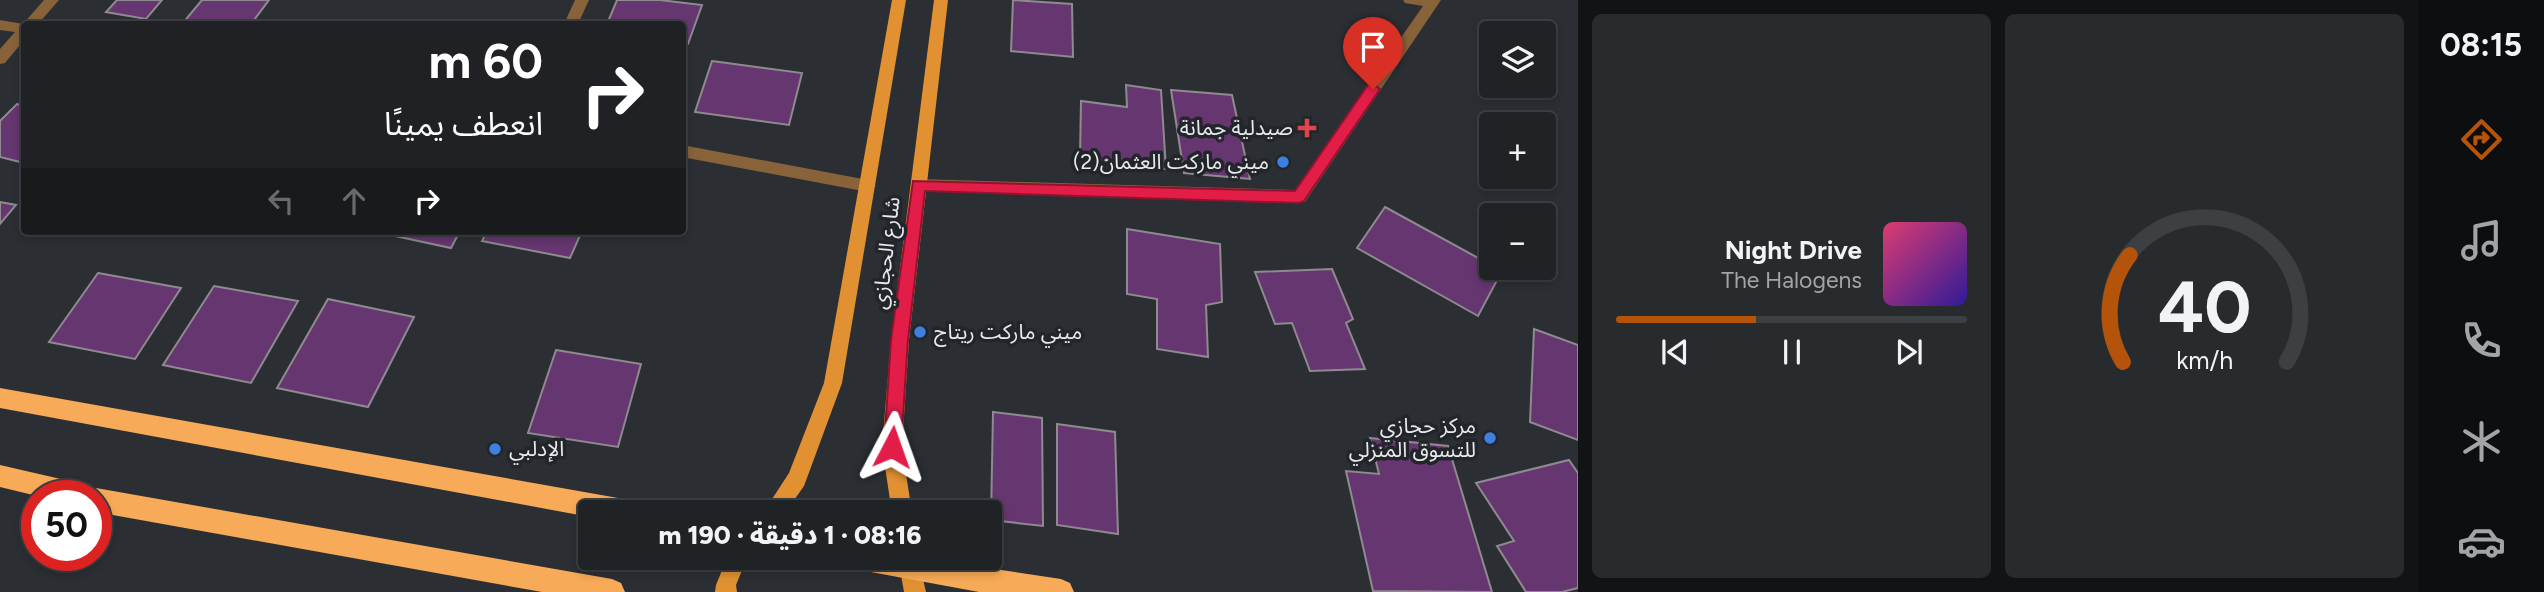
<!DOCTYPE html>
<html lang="ar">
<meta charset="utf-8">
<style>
:root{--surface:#202326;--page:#282b2e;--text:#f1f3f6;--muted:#a2a4a7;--line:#3d4043;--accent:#b45309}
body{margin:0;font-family:Figtree,"Noto Sans Arabic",sans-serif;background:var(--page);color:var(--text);direction:rtl;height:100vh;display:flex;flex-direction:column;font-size:26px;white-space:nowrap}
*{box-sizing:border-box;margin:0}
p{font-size:23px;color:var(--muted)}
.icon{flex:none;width:38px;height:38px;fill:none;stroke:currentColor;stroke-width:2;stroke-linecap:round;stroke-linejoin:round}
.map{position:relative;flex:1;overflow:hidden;direction:ltr}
.panel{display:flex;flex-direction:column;gap:14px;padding:14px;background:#121315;width:840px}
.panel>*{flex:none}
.banner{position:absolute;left:21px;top:21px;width:665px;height:214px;border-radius:7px;box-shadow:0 4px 10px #0003,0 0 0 2px var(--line);direction:rtl;background:#202124;color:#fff;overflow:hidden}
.tools{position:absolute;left:1479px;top:21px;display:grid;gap:14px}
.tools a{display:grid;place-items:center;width:77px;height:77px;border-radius:7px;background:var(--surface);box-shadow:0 4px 10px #0003,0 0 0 2px var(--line);font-size:35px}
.speed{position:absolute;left:21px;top:480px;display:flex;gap:14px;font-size:35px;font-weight:700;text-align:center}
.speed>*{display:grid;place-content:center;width:91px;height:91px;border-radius:50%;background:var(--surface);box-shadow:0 4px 10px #0003,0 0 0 2px var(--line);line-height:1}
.speed .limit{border:10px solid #d22;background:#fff;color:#111}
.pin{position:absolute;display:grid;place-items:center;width:60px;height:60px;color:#fff;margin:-72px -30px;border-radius:50% 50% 50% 0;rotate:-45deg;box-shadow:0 0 7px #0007}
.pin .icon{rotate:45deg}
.me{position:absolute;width:77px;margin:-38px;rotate:4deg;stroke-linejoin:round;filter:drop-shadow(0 0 5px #0008)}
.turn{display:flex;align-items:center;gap:24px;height:147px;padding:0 28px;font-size:32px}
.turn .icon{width:91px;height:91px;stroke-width:2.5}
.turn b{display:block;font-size:49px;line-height:60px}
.lanes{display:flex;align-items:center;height:66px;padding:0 28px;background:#0003;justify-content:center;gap:35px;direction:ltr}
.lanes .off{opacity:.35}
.panel .widget{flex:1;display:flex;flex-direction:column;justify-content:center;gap:10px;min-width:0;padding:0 24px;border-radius:10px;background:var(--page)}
.panel .dial{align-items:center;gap:0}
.dial svg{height:182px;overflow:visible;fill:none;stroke:var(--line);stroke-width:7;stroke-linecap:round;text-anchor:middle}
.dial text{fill:var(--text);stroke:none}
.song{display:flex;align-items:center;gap:21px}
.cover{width:84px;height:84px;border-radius:10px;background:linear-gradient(135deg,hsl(340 70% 55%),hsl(250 70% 35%))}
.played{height:7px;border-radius:4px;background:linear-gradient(90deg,var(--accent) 40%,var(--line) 40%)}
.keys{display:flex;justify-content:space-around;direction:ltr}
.panel .tiles{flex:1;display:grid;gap:14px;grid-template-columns:repeat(2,1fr)}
.trip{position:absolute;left:578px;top:500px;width:424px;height:70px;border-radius:7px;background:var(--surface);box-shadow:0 4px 10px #0003,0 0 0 2px var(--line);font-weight:800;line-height:70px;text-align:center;direction:rtl}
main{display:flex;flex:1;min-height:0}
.tab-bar{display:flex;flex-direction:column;width:126px;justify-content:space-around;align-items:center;background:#0d0e0f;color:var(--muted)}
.tab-bar .icon{width:49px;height:49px}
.tab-bar .current{color:var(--accent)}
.tab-bar b{font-size:32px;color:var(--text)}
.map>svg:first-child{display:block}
</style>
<main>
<nav class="tab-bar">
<b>08:15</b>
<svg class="icon current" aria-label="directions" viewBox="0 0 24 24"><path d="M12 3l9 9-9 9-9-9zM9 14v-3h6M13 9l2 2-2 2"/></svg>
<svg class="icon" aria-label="music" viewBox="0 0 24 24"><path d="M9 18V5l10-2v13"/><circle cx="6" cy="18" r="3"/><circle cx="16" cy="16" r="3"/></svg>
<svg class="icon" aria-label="phone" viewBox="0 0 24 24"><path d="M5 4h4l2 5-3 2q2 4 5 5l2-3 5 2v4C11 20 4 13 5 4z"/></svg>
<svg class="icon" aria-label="climate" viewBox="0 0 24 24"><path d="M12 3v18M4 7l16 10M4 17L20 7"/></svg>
<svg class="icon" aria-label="car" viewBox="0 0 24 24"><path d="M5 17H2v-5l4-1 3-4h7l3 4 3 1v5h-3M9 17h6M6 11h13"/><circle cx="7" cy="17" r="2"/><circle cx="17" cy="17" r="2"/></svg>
</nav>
<section class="panel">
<div class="tiles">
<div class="widget dial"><svg viewBox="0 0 100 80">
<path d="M14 69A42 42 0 1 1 86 69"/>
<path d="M14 69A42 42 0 0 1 17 22" stroke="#b45309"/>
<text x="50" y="56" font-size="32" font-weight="700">40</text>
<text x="50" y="72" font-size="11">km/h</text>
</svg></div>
<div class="widget">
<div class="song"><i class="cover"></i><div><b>Night Drive</b><p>The Halogens</p></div></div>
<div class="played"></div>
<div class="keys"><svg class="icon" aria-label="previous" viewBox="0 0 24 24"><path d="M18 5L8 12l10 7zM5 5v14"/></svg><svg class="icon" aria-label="pause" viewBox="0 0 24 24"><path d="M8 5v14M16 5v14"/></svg><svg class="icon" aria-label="next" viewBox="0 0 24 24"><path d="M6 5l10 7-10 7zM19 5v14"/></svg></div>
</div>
</div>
</section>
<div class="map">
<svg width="1578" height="592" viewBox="0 0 1578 592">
<rect width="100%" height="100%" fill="#2b2f33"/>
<g fill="#663670" stroke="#8e8a8f" stroke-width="2">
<polygon points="117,0 162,0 146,19 106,12"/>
<polygon points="202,0 269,0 251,24 182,24"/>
<polygon points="617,0 660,0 702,5 688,44 682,43 682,24 607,24"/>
<polygon points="1013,0 1072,4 1073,57 1011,51"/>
<polygon points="712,61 802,73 789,125 695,112"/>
<polygon points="1126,85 1161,90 1166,169 1080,157 1081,101 1127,107"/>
<polygon points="1171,90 1232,95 1250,179 1184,173"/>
<polygon points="17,104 24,106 24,163 0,157 0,121"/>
<polygon points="0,202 16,205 0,224"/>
<polygon points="1385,207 1491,265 1491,268 1502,271 1478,316 1357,248"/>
<polygon points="1127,229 1220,244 1222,302 1206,305 1208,357 1157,349 1157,299 1127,294"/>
<polygon points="372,231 460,231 451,248"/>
<polygon points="487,231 582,231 570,258 482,241"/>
<polygon points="1332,269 1353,319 1346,323 1365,369 1310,371 1292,323 1275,324 1255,272"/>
<polygon points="98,273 181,288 135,359 49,342"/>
<polygon points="214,286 298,301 251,383 163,365"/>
<polygon points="328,299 414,317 368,407 277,388"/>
<polygon points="1534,329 1578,345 1578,440 1530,422"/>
<polygon points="556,350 641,364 618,447 528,433"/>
<polygon points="993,412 1042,418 1043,526 991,520"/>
<polygon points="1057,424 1115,432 1118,534 1057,525"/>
<polygon points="1370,438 1448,446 1492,592 1373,591 1346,471 1379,474"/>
<polygon points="1569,460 1578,473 1578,588 1562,592 1526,592 1497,546 1514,541 1476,483"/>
</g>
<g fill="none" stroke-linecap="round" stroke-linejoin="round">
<g fill="#886239" fill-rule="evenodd">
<polygon points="44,0 59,0 38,24 24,24 24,40 5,63 0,64 0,49 15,32 0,30 0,20 23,24"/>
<polygon points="575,0 589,0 578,24 564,24"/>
<polygon points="1403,0 1441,0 1305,202 919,191 911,185 919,179 1295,190 1423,6 1405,3"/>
<polygon points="682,145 868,180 876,186 868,192 682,157"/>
</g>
<g fill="#e19132" fill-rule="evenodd">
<polygon points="892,0 906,0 842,383 804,486 785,513 763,513 789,473 824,383"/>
<polygon points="934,0 948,0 909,340 902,447 912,513 892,513 882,447 891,340"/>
<polygon points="727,558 747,558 736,585 737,592 715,592 716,585"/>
<polygon points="898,558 918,558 926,592 904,592"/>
</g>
<g fill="#f7aa57" fill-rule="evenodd">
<polygon points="0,388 635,501 644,505 647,513 590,513 590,517 0,408"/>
<polygon points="0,465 78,483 86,487 88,491 96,488 612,579 621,583 625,592 542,592 96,512 96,495 37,496 0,487"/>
<polygon points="848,558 921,558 1061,579 1070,583 1074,592 979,592 860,570 851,567"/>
</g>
</g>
<polygon fill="#e11d48" stroke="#92132f" stroke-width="2" points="1373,84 1380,89 1378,92 1304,201 1299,203 925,191 908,340 901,447 899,452 892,455 886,452 884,447 891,340 913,181 1295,191 1368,85"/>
<path fill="#e0444e" stroke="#222529" stroke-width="2.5" d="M1303.5 117.5h7v7h7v7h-7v7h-7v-7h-7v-7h7z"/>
<g fill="#3f7fe0" stroke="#222529" stroke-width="2.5">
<circle cx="1283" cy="162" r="7"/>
<circle cx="920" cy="332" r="7"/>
<circle cx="1490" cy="438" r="7"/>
<circle cx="495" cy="449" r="7"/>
</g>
<g text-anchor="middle" stroke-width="7" stroke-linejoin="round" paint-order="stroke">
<g font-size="21" fill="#e7e9ec" stroke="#222529" text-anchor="end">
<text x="1293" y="135">صيدلية جمانة</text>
<text x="1269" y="169">ميني ماركت العثمان(2)</text>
<text x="934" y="339" text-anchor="start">ميني ماركت ريتاج</text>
<text x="1476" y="433">مركز حجازي<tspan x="1476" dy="24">للتسوق المنزلي</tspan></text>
<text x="509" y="456" text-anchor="start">الإدلبي</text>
</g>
<g font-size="21" fill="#e7e9ec" stroke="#222529">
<text transform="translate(886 253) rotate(-83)" y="7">شارع الحجازي</text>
</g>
</g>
</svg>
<div class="tools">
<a><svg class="icon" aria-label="layers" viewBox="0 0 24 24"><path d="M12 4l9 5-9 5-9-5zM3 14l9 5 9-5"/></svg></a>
<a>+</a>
<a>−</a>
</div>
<div class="speed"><div class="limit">50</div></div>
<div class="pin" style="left:1373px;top:89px;background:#d93025"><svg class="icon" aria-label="arrive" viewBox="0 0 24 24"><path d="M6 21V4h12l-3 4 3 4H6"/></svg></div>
<svg class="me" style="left:892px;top:447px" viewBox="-20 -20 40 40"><path d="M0-17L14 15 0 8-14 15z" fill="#e11d48" stroke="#fff" stroke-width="4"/></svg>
<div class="trip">08:16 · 1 دقيقة · 190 m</div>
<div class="banner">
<div class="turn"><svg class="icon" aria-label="right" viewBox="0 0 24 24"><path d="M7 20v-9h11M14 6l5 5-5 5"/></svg><div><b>60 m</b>انعطف يمينًا</div></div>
<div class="lanes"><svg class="icon off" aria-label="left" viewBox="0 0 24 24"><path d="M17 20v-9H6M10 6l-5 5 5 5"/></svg><svg class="icon off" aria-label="ahead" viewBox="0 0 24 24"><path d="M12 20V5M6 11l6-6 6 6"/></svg><svg class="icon" aria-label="right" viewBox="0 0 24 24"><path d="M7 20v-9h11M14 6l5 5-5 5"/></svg></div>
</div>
</div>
</main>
